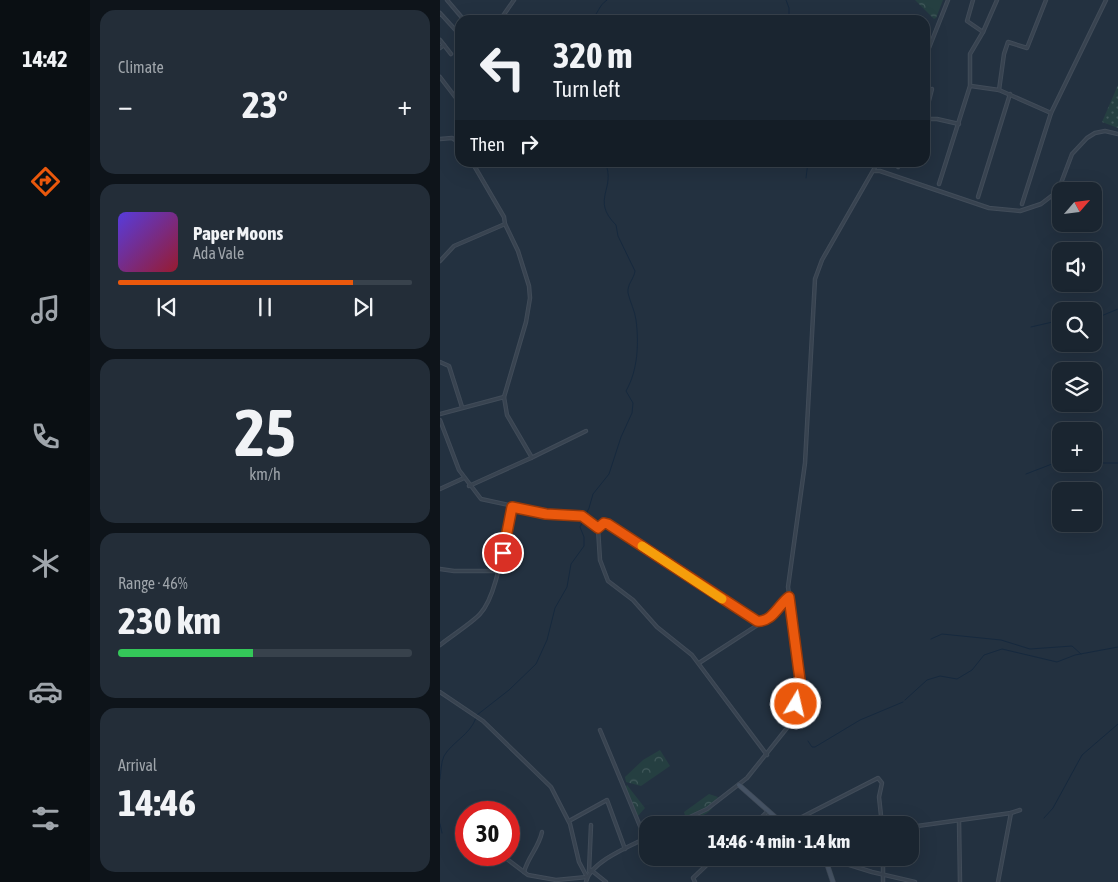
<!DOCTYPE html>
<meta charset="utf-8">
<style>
:root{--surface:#1a2530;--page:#232d38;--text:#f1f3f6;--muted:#9fa5ab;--line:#38424c;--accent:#ea580c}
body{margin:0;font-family:"Asap Condensed",sans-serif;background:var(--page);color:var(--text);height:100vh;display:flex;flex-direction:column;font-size:19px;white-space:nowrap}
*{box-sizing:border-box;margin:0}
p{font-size:16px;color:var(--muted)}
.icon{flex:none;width:28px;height:28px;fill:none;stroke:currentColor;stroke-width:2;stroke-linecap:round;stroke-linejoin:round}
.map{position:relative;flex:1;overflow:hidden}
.drawer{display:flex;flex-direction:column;gap:10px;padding:10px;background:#0e141a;width:350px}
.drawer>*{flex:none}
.banner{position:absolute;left:15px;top:15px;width:475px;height:152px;border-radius:15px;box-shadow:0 5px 20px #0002,0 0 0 1px var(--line);background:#1a2530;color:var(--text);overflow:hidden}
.needle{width:32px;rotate:62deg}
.tools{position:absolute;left:612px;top:182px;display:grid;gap:10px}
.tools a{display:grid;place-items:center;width:50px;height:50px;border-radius:10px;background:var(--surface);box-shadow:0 5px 20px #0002,0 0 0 1px var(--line);font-size:25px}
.speed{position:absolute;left:15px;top:801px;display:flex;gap:10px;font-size:25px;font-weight:700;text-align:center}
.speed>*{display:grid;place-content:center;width:65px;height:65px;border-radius:50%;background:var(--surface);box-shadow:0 5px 20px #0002,0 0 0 1px var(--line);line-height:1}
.speed .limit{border:8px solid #d22;background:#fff;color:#111}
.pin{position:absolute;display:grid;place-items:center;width:42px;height:42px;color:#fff;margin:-21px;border:2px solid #fff;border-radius:50%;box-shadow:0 1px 5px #0007}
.me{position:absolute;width:55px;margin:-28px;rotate:9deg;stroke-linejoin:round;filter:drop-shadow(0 0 4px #0008)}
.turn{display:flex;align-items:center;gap:18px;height:105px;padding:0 15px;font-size:22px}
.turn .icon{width:65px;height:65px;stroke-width:2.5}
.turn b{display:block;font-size:35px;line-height:42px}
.then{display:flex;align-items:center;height:48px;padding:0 15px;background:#0003;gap:10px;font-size:19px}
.big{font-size:38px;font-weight:700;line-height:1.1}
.drawer .widget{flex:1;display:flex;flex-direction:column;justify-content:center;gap:8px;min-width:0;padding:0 18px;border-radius:15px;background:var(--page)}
.drawer .dial{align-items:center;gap:0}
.dial b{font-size:65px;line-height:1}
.song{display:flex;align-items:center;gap:15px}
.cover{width:60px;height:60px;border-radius:8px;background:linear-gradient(135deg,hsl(250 70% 55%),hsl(350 70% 35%))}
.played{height:5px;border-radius:2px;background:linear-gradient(90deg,var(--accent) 80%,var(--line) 80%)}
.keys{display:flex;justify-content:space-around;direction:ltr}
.heat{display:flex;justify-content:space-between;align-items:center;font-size:28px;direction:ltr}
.charge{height:8px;border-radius:4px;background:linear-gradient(90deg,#34c759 46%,var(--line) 0)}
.trip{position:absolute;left:199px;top:816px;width:280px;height:50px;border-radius:15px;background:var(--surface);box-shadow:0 5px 20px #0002,0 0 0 1px var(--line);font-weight:700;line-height:50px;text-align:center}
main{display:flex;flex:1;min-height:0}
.menu{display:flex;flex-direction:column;width:90px;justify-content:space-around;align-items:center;background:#0a0f13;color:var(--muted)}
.menu .icon{width:35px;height:35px}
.menu .current{color:var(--accent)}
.menu b{font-size:22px;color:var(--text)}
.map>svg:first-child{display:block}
</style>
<main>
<nav class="menu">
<b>14:42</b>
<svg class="icon current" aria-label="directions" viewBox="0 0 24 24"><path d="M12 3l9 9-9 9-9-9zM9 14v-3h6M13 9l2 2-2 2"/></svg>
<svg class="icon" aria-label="music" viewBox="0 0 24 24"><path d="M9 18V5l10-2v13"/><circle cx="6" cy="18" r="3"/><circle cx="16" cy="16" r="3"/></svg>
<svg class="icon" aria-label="phone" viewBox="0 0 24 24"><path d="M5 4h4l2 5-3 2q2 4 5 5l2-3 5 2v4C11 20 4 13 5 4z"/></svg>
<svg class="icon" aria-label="climate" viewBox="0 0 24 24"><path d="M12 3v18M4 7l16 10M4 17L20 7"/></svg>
<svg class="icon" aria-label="car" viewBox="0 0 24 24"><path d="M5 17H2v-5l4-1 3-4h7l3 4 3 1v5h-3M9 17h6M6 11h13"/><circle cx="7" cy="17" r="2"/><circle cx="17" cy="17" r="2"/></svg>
<svg class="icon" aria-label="filters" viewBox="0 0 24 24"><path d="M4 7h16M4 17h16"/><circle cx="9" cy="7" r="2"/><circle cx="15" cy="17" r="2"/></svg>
</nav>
<section class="drawer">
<div class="widget"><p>Climate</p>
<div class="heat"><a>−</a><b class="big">23°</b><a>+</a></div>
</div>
<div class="widget">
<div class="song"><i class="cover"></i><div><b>Paper Moons</b><p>Ada Vale</p></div></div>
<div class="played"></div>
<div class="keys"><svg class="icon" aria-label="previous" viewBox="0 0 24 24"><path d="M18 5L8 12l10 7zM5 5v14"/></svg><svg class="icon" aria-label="pause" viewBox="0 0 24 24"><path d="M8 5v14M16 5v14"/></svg><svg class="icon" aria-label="next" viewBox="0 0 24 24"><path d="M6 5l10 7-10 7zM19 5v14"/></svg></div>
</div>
<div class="widget dial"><b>25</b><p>km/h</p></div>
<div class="widget"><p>Range · 46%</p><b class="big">230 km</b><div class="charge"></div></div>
<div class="widget"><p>Arrival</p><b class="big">14:46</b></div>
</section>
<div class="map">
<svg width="678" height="882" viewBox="0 0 678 882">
<defs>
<pattern id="grass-dots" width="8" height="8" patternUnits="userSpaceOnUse" patternTransform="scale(1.25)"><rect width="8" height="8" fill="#253f41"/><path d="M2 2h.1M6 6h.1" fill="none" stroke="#42595b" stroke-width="1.8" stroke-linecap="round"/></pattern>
<pattern id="forest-crowns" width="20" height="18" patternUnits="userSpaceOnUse" patternTransform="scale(1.25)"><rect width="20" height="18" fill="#253f41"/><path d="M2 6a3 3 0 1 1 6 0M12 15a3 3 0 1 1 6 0" fill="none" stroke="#42595b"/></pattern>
</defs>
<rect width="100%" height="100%" fill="#233140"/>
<polygon fill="url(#grass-dots)" points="678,85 678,128 662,122"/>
<g fill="url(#forest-crowns)">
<polygon points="475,0 503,0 496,18 494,19"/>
<polygon points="220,750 230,766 201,786 186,782 185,777 203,760"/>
<polygon points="187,785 205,808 197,817 185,788"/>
<path d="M 269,794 L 278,797 C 271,815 264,816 246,819 L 244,812 Z"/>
</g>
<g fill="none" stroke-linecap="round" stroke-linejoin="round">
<g stroke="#16293e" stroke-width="1">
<polyline points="346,0 349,8 349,20"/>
<path d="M 151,20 C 159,13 158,6 167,0"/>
<polyline points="366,178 368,162"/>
<polyline points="654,319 678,309"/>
<polyline points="591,327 621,320"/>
<polyline points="654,463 678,463"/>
<polyline points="586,474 612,464 621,463"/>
<polyline points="491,639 502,634 561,640 590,649 632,646 641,654"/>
<polyline points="465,700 487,680 500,676 517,679 532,670 544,655 562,649 617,662 635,655 678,647"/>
<path d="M 37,715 L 69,690 L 96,664 L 107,640 L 115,608 L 127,587 L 131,564 L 144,546 L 144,537 L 140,527 L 149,508 L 153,494 L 169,474 L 181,437 L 192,413 L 193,403 L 186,391 C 198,370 199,343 196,320 C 195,311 190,302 188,293 C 187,284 194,279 195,271 L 178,236 L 176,225 C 150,199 177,189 165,162"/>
<polyline points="368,741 372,747 375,747 420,720 463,702"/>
<path d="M 0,779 C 1,772 1,762 4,756 C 12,742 30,735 36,718"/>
<polyline points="604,818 613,808 642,755 678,724"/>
<polyline points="0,824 2,833"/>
</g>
<g stroke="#414c59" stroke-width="4.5">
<g id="street">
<polyline points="7,0 24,20"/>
<polyline points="533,0 527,21 543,32"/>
<polyline points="0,13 20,35"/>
<polyline points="60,20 74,0"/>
<polyline points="0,40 11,54"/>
<polyline points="0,48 4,45"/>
<polyline points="485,58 508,0"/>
<polyline points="0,77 16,98"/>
<polyline points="531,86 559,90 611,113"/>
<polyline points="559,90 564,54 568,42 587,48 606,0"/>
<polyline points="485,116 492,89"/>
<polyline points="485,119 497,119 519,124"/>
<polyline points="0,139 12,138 20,143"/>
<polyline points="458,167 461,162"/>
<polyline points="434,171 440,171 549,208 580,211 601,204 618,191 632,154 647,138 655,133 665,131 678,134"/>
<polyline points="499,184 530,86 530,54 543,32 557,0"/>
<polyline points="538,197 570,94"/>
<polyline points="582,204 611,113 666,0"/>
<polyline points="0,261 14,246 65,224 64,217 32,162"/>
<polyline points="0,362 9,366 22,407"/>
<polyline points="0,414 64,397"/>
<polyline points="0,420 19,470 41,499 106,513 143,516 158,528 160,560 168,581 193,600 217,627 252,655 327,755"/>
<polyline points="91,458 146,431"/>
<polyline points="29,486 91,458 91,456 67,415 64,397 86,322 90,298 89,286 78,251 65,224"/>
<polyline points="0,489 24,478"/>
<polyline points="157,528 164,523 168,524 240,573 321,622"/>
<polyline points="0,569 14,571 58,571"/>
<path d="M 0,645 C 10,637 33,622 40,614 C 59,594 64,534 72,507"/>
<polyline points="259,663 333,615 349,597"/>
<polyline points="0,692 43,721 111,787 130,824 139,862 147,877 116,880 88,875 63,856"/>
<polyline points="160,730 205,838"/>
<polyline points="360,818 438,778 442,783 439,797 442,825"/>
<polyline points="129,821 167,800 185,849"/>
<polyline points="519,821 520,882"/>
<polyline points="233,825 267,809 307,778 347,728 360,693 357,646 348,587 365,463 375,279 382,260 438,162"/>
<polyline points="313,825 328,811"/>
<polyline points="470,827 571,813"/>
<polyline points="387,858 432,872 475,882"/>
<polyline points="151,870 166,882"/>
<polyline points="149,871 151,825"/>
<path d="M 84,872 C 88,857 99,847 102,832"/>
<path d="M 146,882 C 150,862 190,846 208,837"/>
<polyline points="255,882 253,878 274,858"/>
<polyline points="443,882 443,858"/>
<polyline points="558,882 571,813 580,810"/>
</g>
</g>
<g stroke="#414c59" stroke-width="5.5">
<g id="secondary">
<polyline points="299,785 343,824 361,819 366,825"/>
<polyline points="385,858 393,882"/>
</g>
</g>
<use href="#street" stroke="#384350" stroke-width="2.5"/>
<use href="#secondary" stroke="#455263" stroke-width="4"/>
</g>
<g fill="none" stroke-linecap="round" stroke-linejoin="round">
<g stroke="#983908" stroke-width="12">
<path id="route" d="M 63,553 L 72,507 L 106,514 L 142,516 L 158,528 L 164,523 L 168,524 L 317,621 C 332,623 339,604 349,597 L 360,680 L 356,704"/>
</g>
<use href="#route" stroke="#ea580c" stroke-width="9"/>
<polyline stroke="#f59e0b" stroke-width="9" points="202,546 282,599"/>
</g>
</svg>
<div class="tools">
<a><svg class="needle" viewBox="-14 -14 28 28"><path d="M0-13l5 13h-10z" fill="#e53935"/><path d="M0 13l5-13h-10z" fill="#9fa5ab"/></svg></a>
<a><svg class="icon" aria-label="sound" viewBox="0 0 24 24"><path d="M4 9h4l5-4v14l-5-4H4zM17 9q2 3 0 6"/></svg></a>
<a><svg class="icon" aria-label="search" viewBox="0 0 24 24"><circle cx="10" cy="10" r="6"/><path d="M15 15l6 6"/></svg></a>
<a><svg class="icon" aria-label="layers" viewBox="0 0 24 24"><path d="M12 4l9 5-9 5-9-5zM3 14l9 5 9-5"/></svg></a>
<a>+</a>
<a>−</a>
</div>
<div class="speed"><div class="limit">30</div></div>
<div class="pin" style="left:63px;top:553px;background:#d93025"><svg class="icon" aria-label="arrive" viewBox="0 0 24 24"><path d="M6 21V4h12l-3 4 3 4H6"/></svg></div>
<svg class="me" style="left:356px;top:704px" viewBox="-20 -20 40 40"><circle r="17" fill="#ea580c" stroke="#fff" stroke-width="3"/><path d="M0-11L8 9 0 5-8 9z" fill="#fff"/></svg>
<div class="trip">14:46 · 4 min · 1.4 km</div>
<div class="banner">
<div class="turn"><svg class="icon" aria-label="left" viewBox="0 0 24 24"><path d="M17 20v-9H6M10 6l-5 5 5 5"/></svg><div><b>320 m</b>Turn left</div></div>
<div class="then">Then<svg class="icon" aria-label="right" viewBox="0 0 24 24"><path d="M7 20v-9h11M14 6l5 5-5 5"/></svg></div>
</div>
</div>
</main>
